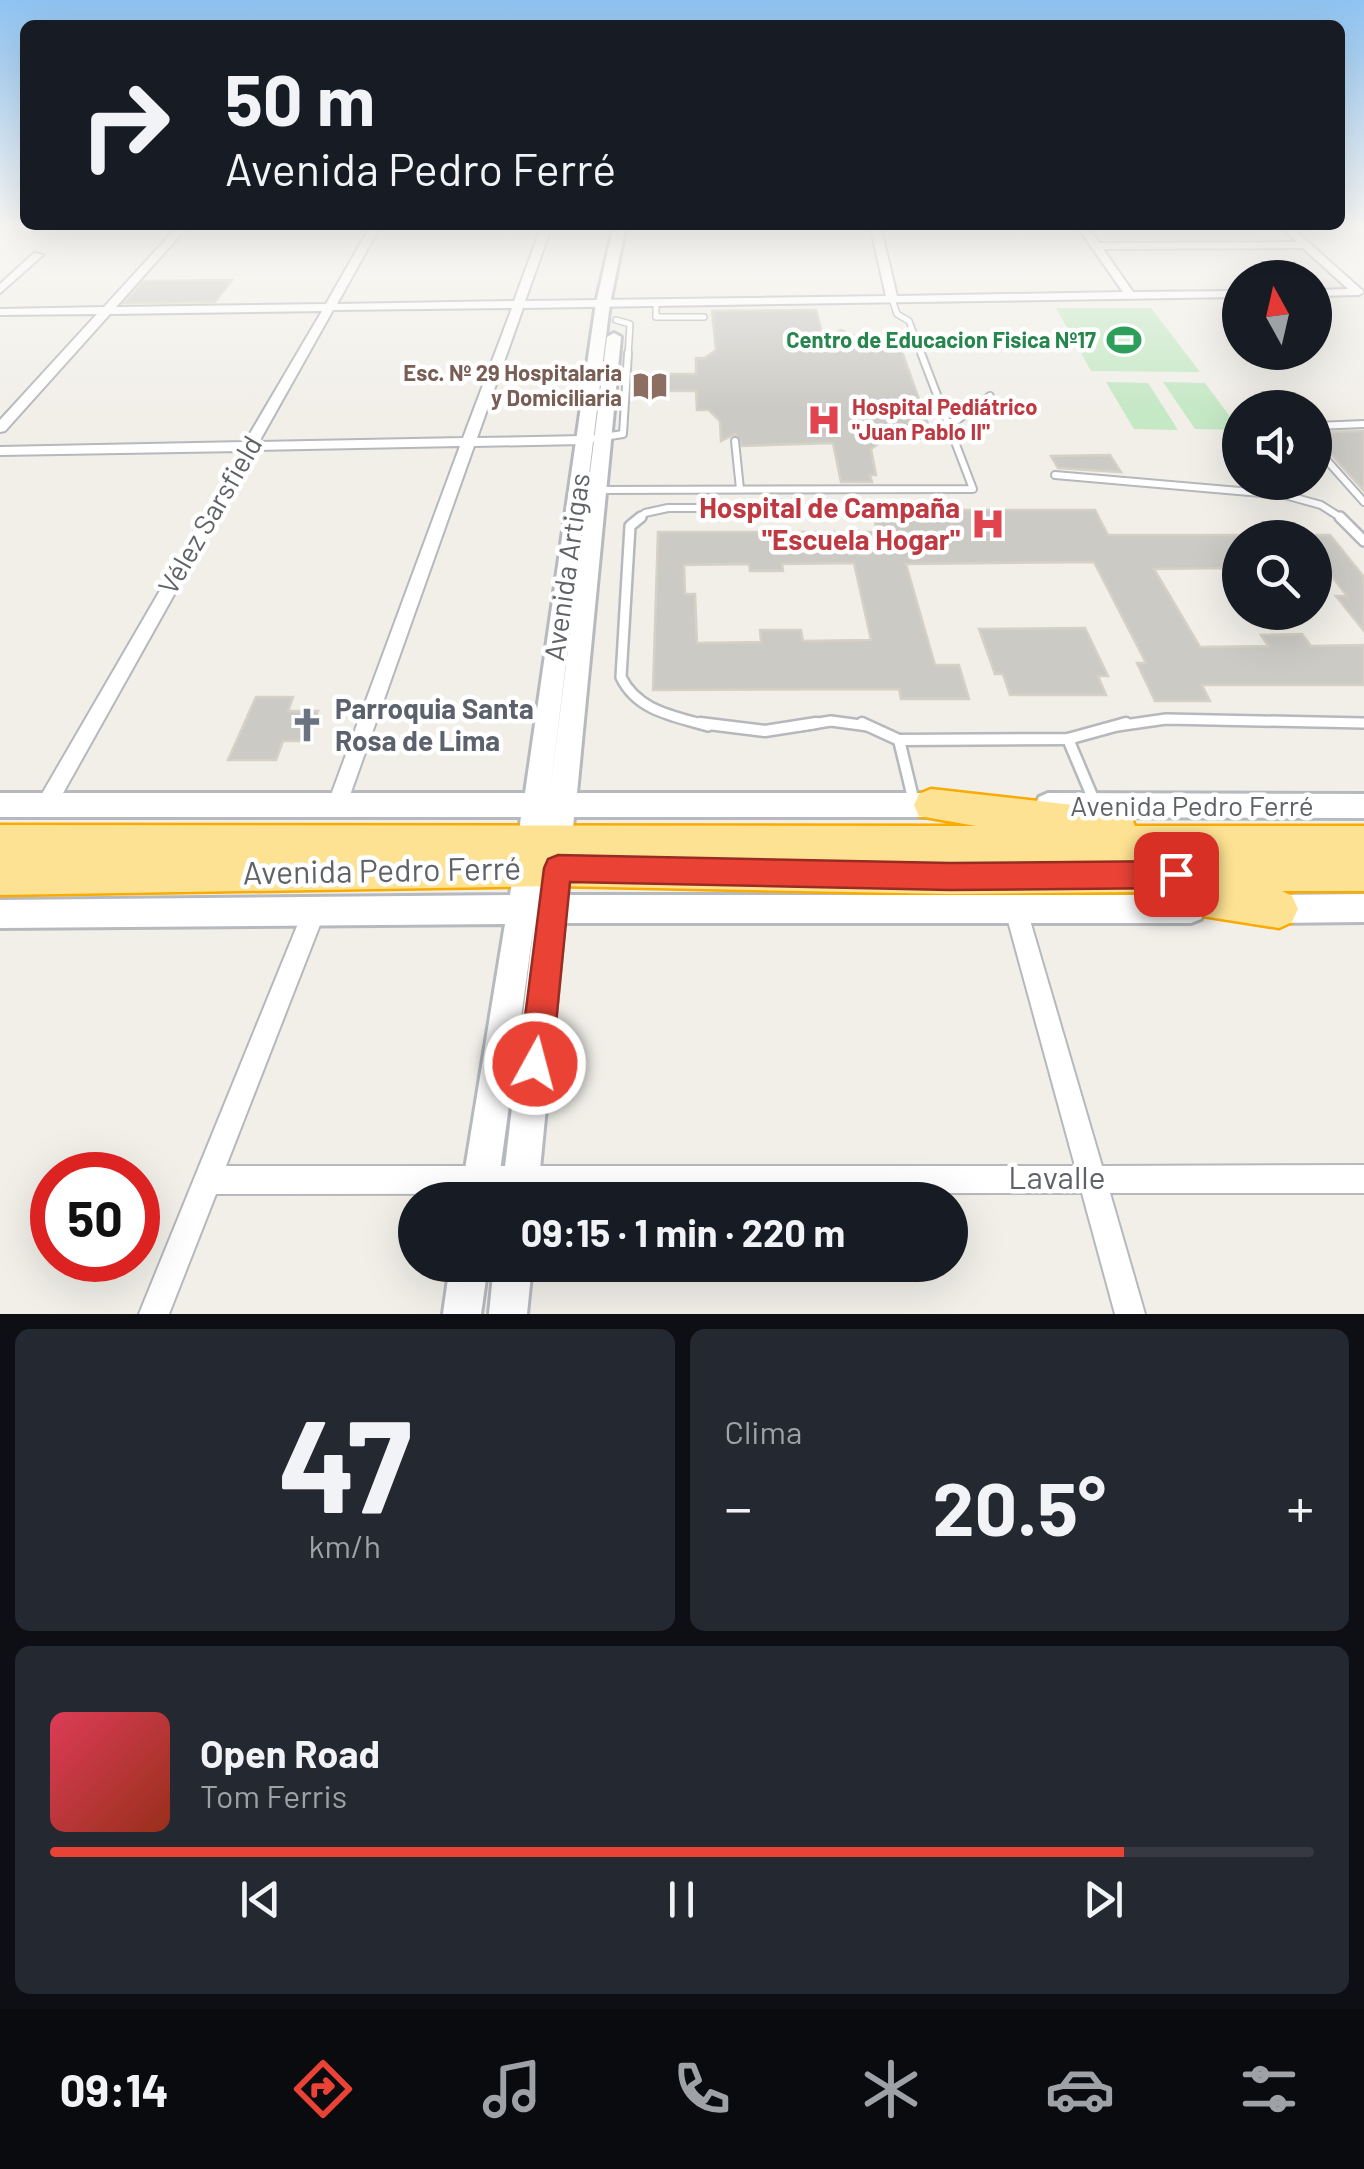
<!DOCTYPE html>
<html lang="es">
<meta charset="utf-8">
<style>
:root{--surface:#171b24;--page:#242831;--text:#f1f3f6;--muted:#9ea1a6;--line:#363941;--accent:#ea4335}
body{margin:0;font-family:Barlow,sans-serif;background:var(--page);color:var(--text);height:100vh;display:flex;flex-direction:column;font-size:38px;white-space:nowrap}
*{box-sizing:border-box;margin:0}
p{font-size:32px;color:var(--muted)}
.icon{flex:none;width:55px;height:55px;fill:none;stroke:currentColor;stroke-width:2;stroke-linecap:round;stroke-linejoin:round}
.map{position:relative;height:1314px;overflow:hidden}
.sheet{display:flex;flex-direction:column;gap:15px;padding:15px;background:#0d0f14;flex:1}
.sheet>*{flex:none}
.top-card{position:absolute;left:20px;top:20px;width:1325px;height:210px;border-radius:15px;box-shadow:0 10px 40px #0002;background:#171b24;color:var(--text);overflow:hidden}
.needle{width:65px;rotate:352deg}
.fabs{position:absolute;left:1222px;top:260px;display:grid;gap:20px}
.fabs a{display:grid;place-items:center;width:110px;height:110px;border-radius:50%;background:var(--surface);box-shadow:0 10px 40px #0002;font-size:50px}
.speed{position:absolute;left:30px;top:1152px;display:flex;gap:20px;font-size:50px;font-weight:700;text-align:center}
.speed>*{display:grid;place-content:center;width:130px;height:130px;border-radius:50%;background:var(--surface);box-shadow:0 10px 40px #0002;line-height:1}
.speed .limit{border:15px solid #d22;background:#fff;color:#111}
.pin{position:absolute;display:grid;place-items:center;width:85px;height:85px;color:#fff;margin:-42px;border-radius:20px;box-shadow:0 5px 15px #0006}
.me{position:absolute;width:110px;margin:-55px;rotate:7deg;stroke-linejoin:round;filter:drop-shadow(0 0 8px #0008)}
.turn{display:flex;align-items:center;gap:35px;height:210px;padding:0 40px;font-size:45px}
.turn .icon{width:130px;height:130px;stroke-width:2.5}
.turn b{display:block;font-size:70px;line-height:85px}
.big{font-size:75px;font-weight:700;line-height:1.1}
.sheet .tile{flex:1;display:flex;flex-direction:column;justify-content:center;gap:15px;min-width:0;padding:0 35px;border-radius:15px;background:var(--page)}
.sheet .dial{align-items:center;gap:0}
.dial b{font-size:130px;line-height:1}
.song{display:flex;align-items:center;gap:30px}
.cover{width:120px;height:120px;border-radius:15px;background:linear-gradient(135deg,hsl(350 70% 55%),hsl(10 70% 35%))}
.played{height:10px;border-radius:5px;background:linear-gradient(90deg,var(--accent) 85%,var(--line) 85%)}
.keys{display:flex;justify-content:space-around;direction:ltr}
.heat{display:flex;justify-content:space-between;align-items:center;font-size:55px;direction:ltr}
.sheet .tiles{flex:1;display:grid;gap:15px;grid-template-columns:1fr 1fr}
.tile:last-child{grid-column:span 2}
.trip{position:absolute;left:398px;top:1182px;width:570px;height:100px;border-radius:50px;background:var(--surface);box-shadow:0 10px 40px #0002;font-weight:700;line-height:100px;text-align:center}
.dock{display:flex;height:160px;justify-content:space-around;align-items:center;background:#090b0e;color:var(--muted)}
.dock .icon{width:70px;height:70px}
.dock .current{color:var(--accent)}
.dock b{font-size:45px;color:var(--text)}
.map>svg:first-child{display:block}
</style>
<div class="map">
<svg width="1364" height="1314" viewBox="0 0 1364 1314">
<rect width="100%" height="100%" fill="#f1efe8"/>
<g fill="#c5e8c5">
<polygon points="1056,308 1151,308 1200,372 1091,371"/>
<polygon points="1106,382 1148,383 1178,430 1134,429"/>
<polygon points="1163,382 1205,383 1240,430 1195,429"/>
</g>
<g fill="#cccac5" stroke="#d6d1c6" stroke-width="2.5" fill-rule="evenodd">
<polygon points="232,280 215,302 124,303 144,281"/>
<polygon points="816,310 824,340 841,330 886,349 901,349 929,427 902,427 871,449 876,475 870,475 872,482 841,482 833,443 742,446 735,434 721,441 720,421 709,410 697,410 696,391 668,391 668,374 696,374 696,358 705,358 716,350 712,311"/>
<polygon points="1364,431 1364,491 1324,446 1331,432"/>
<polygon points="1110,455 1121,472 1058,468 1051,456"/>
<path d="M 872,510 L 1095,510 L 1108,535 L 1240,535 L 1240,588 L 1227,568 L 1154,569 L 1200,647 L 1268,646 L 1261,635 L 1302,634 L 1311,646 L 1364,645 L 1364,685 L 1202,685 L 1210,701 L 1155,701 L 1137,663 L 1146,663 L 1094,562 L 906,564 L 935,665 L 959,665 L 969,699 L 901,699 L 899,689 L 653,690 L 658,532 L 877,532 ZM 854,563 L 871,640 L 803,641 L 801,630 L 760,630 L 761,642 L 697,643 L 695,594 L 685,594 L 684,565 L 749,564 L 750,571 L 783,571 L 782,564 Z"/>
<polygon points="1315,535 1330,535 1364,577 1364,631 1336,596 1347,596 1324,566 1315,566"/>
<polygon points="1085,628 1108,676 1098,676 1106,695 1010,695 1003,674 995,674 979,629"/>
<polygon points="256,697 293,697 288,711 318,711 307,741 283,741 276,760 228,760"/>
</g>
<g fill="none" stroke-linecap="round" stroke-linejoin="round">
<g stroke="#b5b8bc" stroke-width="8">
<g id="lane-far3">
<polyline points="892,299 897,314 909,321 922,356"/>
<polyline points="656,302 656,317 704,317"/>
<polyline points="616,320 630,324 628,356"/>
</g>
</g>
<g stroke="#b5b8bc" stroke-width="10">
<g id="lane-far2">
<polyline points="947,423 956,421 990,396"/>
<polyline points="1315,426 1364,424"/>
<polyline points="902,435 952,434"/>
<polyline points="584,440 623,434 628,353"/>
<polyline points="735,441 740,489"/>
<polyline points="1315,447 1364,502"/>
<polyline points="1055,475 1285,495 1321,505 1343,519"/>
<polyline points="596,490 973,489 921,353"/>
<polyline points="638,519 645,513 668,508 835,508"/>
</g>
</g>
<g stroke="#b5b8bc" stroke-width="14">
<g id="lane-far1">
<path d="M 641,517 L 630,526 L 621,677 C 637,711 674,716 708,726"/>
<polyline points="1340,517 1364,541"/>
<polyline points="799,726 831,721 868,726"/>
<polyline points="1117,726 1166,719 1364,723"/>
</g>
</g>
<g stroke="#b5b8bc" stroke-width="15">
<g id="lane">
<polyline points="700,723 765,731 816,723"/>
<polyline points="862,723 899,740"/>
<polyline points="1068,739 1095,803"/>
<polyline points="914,802 899,740 1068,739 1126,723"/>
</g>
</g>
<g stroke="#b5b8bc" stroke-width="4">
<g id="street">
<path d="M 179,225 L 189,225 L 116,307 L 326,304 L 371,225 L 381,225 L 337,304 L 514,301 L 542,225 L 552,225 L 525,301 L 886,296 L 870,225 L 880,225 L 897,296 L 1123,292 L 1076,225 L 1086,225 L 1099,243 L 1297,242 L 1279,225 L 1289,225 L 1364,292 L 1359,295 L 1315,296 L 1315,290 L 1348,289 L 1303,248 L 1103,249 L 1133,292 L 1240,291 L 1240,297 L 523,308 L 477,438 L 584,436 L 591,440 L 584,444 L 474,446 L 344,812 L 337,815 L 330,812 L 327,806 L 460,446 L 255,450 L 53,811 L 46,814 L 39,811 L 36,805 L 39,799 L 241,451 L 0,455 L 0,447 L 245,442 L 322,311 L 110,314 L 5,431 L 0,432 L 0,420 L 97,314 L 0,315 L 0,309 L 104,307 ZM 512,308 L 463,438 L 259,442 L 333,310 Z"/>
<polygon points="34,253 43,255 0,293 0,284"/>
<polygon points="1016,899 1024,902 1027,910 1102,1166 1364,1165 1364,1193 1110,1193 1145,1314 1115,1314 1082,1193 216,1194 169,1314 139,1314 306,904 314,901 322,904 325,912 226,1166 1075,1166 1005,910 1008,902"/>
</g>
</g>
<g stroke="#b6babf" stroke-width="6">
<g id="secondary">
<polygon points="614,225 626,225 610,303 550,793 607,337 614,333 621,337 577,793 946,793 955,797 959,805 955,813 946,817 574,817 567,895 1191,895 1201,899 1205,909 1201,919 1191,923 564,923 537,1200 501,1200 534,923 496,1200 460,1200 505,924 0,928 0,900 510,895 521,817 0,817 0,793 525,793 596,303"/>
<polygon points="1048,793 1364,794 1364,818 1048,817 1039,813 1035,805 1039,797"/>
<polygon points="1364,894 1364,922 1268,923 1258,919 1254,909 1258,899 1268,895"/>
<polygon points="450,1265 488,1265 481,1314 443,1314"/>
<polygon points="494,1265 532,1265 527,1314 489,1314"/>
</g>
</g>
<g stroke="#f9ab00" stroke-width="5">
<polygon id="highway" points="931,789 1117,810 1130,814 1135,826 1364,826 1364,891 1282,891 1292,896 1298,909 1292,922 1279,928 1152,908 1139,903 1134,892 950,894 558,886 0,895 0,859 24,859 0,859 0,825 976,826 919,816 914,805 919,794"/>
</g>
<use href="#lane-far3" stroke="#fff" stroke-width="5"/>
<use href="#lane-far2" stroke="#fff" stroke-width="6"/>
<use href="#lane-far1" stroke="#fff" stroke-width="9"/>
<use href="#lane" stroke="#fff" stroke-width="10"/>
<use href="#street" fill="#fff" fill-rule="evenodd"/>
<use href="#secondary" fill="#fff" fill-rule="evenodd"/>
<use href="#highway" fill="#fde293" fill-rule="evenodd"/>
</g>
<linearGradient id="sky" x2="0" y2="1"><stop stop-color="#8fc3f1"/><stop offset="0.55" stop-color="#f9f8f5"/><stop offset="1" stop-color="#f9f8f5" stop-opacity="0"/></linearGradient>
<rect width="1364" height="409" fill="url(#sky)"/>
<polygon fill="#ea4335" stroke="#982c22" stroke-width="2.5" points="558,855 950,863 1176,861 1186,865 1190,874 1186,884 1176,888 950,890 570,882 552,1064 547,1075 535,1080 524,1075 519,1064 544,868 548,859"/>
<defs>
<g id="stadium-bare" transform="scale(2.7)"><path d="M0-5a6.5 5 0 1 0 0 10a6.5 5 0 1 0 0-10ZM-3.5-1.8h7v3.6h-7Z" fill="#2e9e5b" stroke="#fff" stroke-width="2.5" paint-order="stroke"/></g>
<g id="library-bare" transform="scale(2.7)"><path d="M-6-4Q-3-5.5-.7-3.5V5Q-3 3-6 4ZM6-4Q3-5.5 .7-3.5V5Q3 3 6 4Z" fill="#8d6e63" stroke="#fff" stroke-width="2.5" paint-order="stroke"/></g>
<g id="hospital-bare" transform="scale(2.7)"><path d="M-5-5h3v3.5h4V-5h3V5h-3V1.5h-4V5h-3Z" fill="#e0444e" stroke="#fff" stroke-width="2.5" paint-order="stroke"/></g>
<g id="church-bare" transform="scale(2.7)"><path d="M-1.2-6h2.4v3.5h3.3v2.4h-3.3V6h-2.4V-.1h-3.3v-2.4h3.3Z" fill="#6b7280" stroke="#fff" stroke-width="2.5" paint-order="stroke"/></g>
</defs>
<g fill-rule="evenodd">
<use href="#stadium-bare" x="1124" y="340"/>
<use href="#library-bare" x="650" y="386"/>
<use href="#hospital-bare" x="824" y="420"/>
<use href="#hospital-bare" x="988" y="524"/>
<use href="#church-bare" x="307" y="725"/>
</g>
<g text-anchor="middle" stroke-width="9" stroke-linejoin="round" paint-order="stroke">
<g font-size="22" font-weight="bold" fill="#27864d" stroke="#fff" text-anchor="end">
<text x="1096" y="348">Centro de Educacion Fisica Nº17</text>
</g>
<g font-size="22" font-weight="bold" fill="#785e54" stroke="#fff" text-anchor="end">
<text x="622" y="381">Esc. Nº 29 Hospitalaria<tspan x="622" dy="25">y Domiciliaria</tspan></text>
</g>
<g font-size="22" font-weight="bold" fill="#be3a42" stroke="#fff" text-anchor="start">
<text x="852" y="415">Hospital Pediátrico<tspan x="852" dy="25">"Juan Pablo II"</tspan></text>
</g>
<g font-size="28" font-weight="bold" fill="#be3a42" stroke="#fff" text-anchor="end">
<text x="960" y="518">Hospital de Campaña<tspan x="960" dy="32">"Escuela Hogar"</tspan></text>
</g>
<g font-size="28" fill="#5f6368" stroke="#fff">
<text transform="translate(210 515) rotate(-60)" y="10">Vélez Sarsfield</text>
<text transform="translate(567 567) rotate(-82)" y="10">Avenida Artigas</text>
<text x="1192" y="816">Avenida Pedro Ferré</text>
</g>
<g font-size="28" font-weight="bold" fill="#5b616d" stroke="#fff" text-anchor="start">
<text x="335" y="719">Parroquia Santa<tspan x="335" dy="32">Rosa de Lima</tspan></text>
</g>
<g font-size="32" fill="#5f6368" stroke="#fff">
<text transform="translate(382 871) rotate(-1)" y="11">Avenida Pedro Ferré</text>
<text x="1057" y="1189">Lavalle</text>
</g>
</g>
</svg>
<div class="fabs">
<a><svg class="needle" viewBox="-14 -14 28 28"><path d="M0-13l5 13h-10z" fill="#e53935"/><path d="M0 13l5-13h-10z" fill="#9ea1a6"/></svg></a>
<a><svg class="icon" aria-label="sound" viewBox="0 0 24 24"><path d="M4 9h4l5-4v14l-5-4H4zM17 9q2 3 0 6"/></svg></a>
<a><svg class="icon" aria-label="search" viewBox="0 0 24 24"><circle cx="10" cy="10" r="6"/><path d="M15 15l6 6"/></svg></a>
</div>
<div class="speed"><div class="limit">50</div></div>
<div class="pin" style="left:1176px;top:874px;background:#d93025"><svg class="icon" aria-label="arrive" viewBox="0 0 24 24"><path d="M6 21V4h12l-3 4 3 4H6"/></svg></div>
<svg class="me" style="left:535px;top:1064px" viewBox="-20 -20 40 40"><circle r="17" fill="#ea4335" stroke="#fff" stroke-width="3"/><path d="M0-11L8 9 0 5-8 9z" fill="#fff"/></svg>
<div class="trip">09:15 · 1 min · 220 m</div>
<div class="top-card">
<div class="turn"><svg class="icon" aria-label="right" viewBox="0 0 24 24"><path d="M7 20v-9h11M14 6l5 5-5 5"/></svg><div><b>50 m</b>Avenida Pedro Ferré</div></div>
</div>
</div>
<section class="sheet">
<div class="tiles">
<div class="tile dial"><b>47</b><p>km/h</p></div>
<div class="tile"><p>Clima</p>
<div class="heat"><a>−</a><b class="big">20.5°</b><a>+</a></div>
</div>
<div class="tile">
<div class="song"><i class="cover"></i><div><b>Open Road</b><p>Tom Ferris</p></div></div>
<div class="played"></div>
<div class="keys"><svg class="icon" aria-label="previous" viewBox="0 0 24 24"><path d="M18 5L8 12l10 7zM5 5v14"/></svg><svg class="icon" aria-label="pause" viewBox="0 0 24 24"><path d="M8 5v14M16 5v14"/></svg><svg class="icon" aria-label="next" viewBox="0 0 24 24"><path d="M6 5l10 7-10 7zM19 5v14"/></svg></div>
</div>
</div>
</section>
<nav class="dock">
<b>09:14</b>
<svg class="icon current" aria-label="directions" viewBox="0 0 24 24"><path d="M12 3l9 9-9 9-9-9zM9 14v-3h6M13 9l2 2-2 2"/></svg>
<svg class="icon" aria-label="music" viewBox="0 0 24 24"><path d="M9 18V5l10-2v13"/><circle cx="6" cy="18" r="3"/><circle cx="16" cy="16" r="3"/></svg>
<svg class="icon" aria-label="phone" viewBox="0 0 24 24"><path d="M5 4h4l2 5-3 2q2 4 5 5l2-3 5 2v4C11 20 4 13 5 4z"/></svg>
<svg class="icon" aria-label="climate" viewBox="0 0 24 24"><path d="M12 3v18M4 7l16 10M4 17L20 7"/></svg>
<svg class="icon" aria-label="car" viewBox="0 0 24 24"><path d="M5 17H2v-5l4-1 3-4h7l3 4 3 1v5h-3M9 17h6M6 11h13"/><circle cx="7" cy="17" r="2"/><circle cx="17" cy="17" r="2"/></svg>
<svg class="icon" aria-label="filters" viewBox="0 0 24 24"><path d="M4 7h16M4 17h16"/><circle cx="9" cy="7" r="2"/><circle cx="15" cy="17" r="2"/></svg>
</nav>
